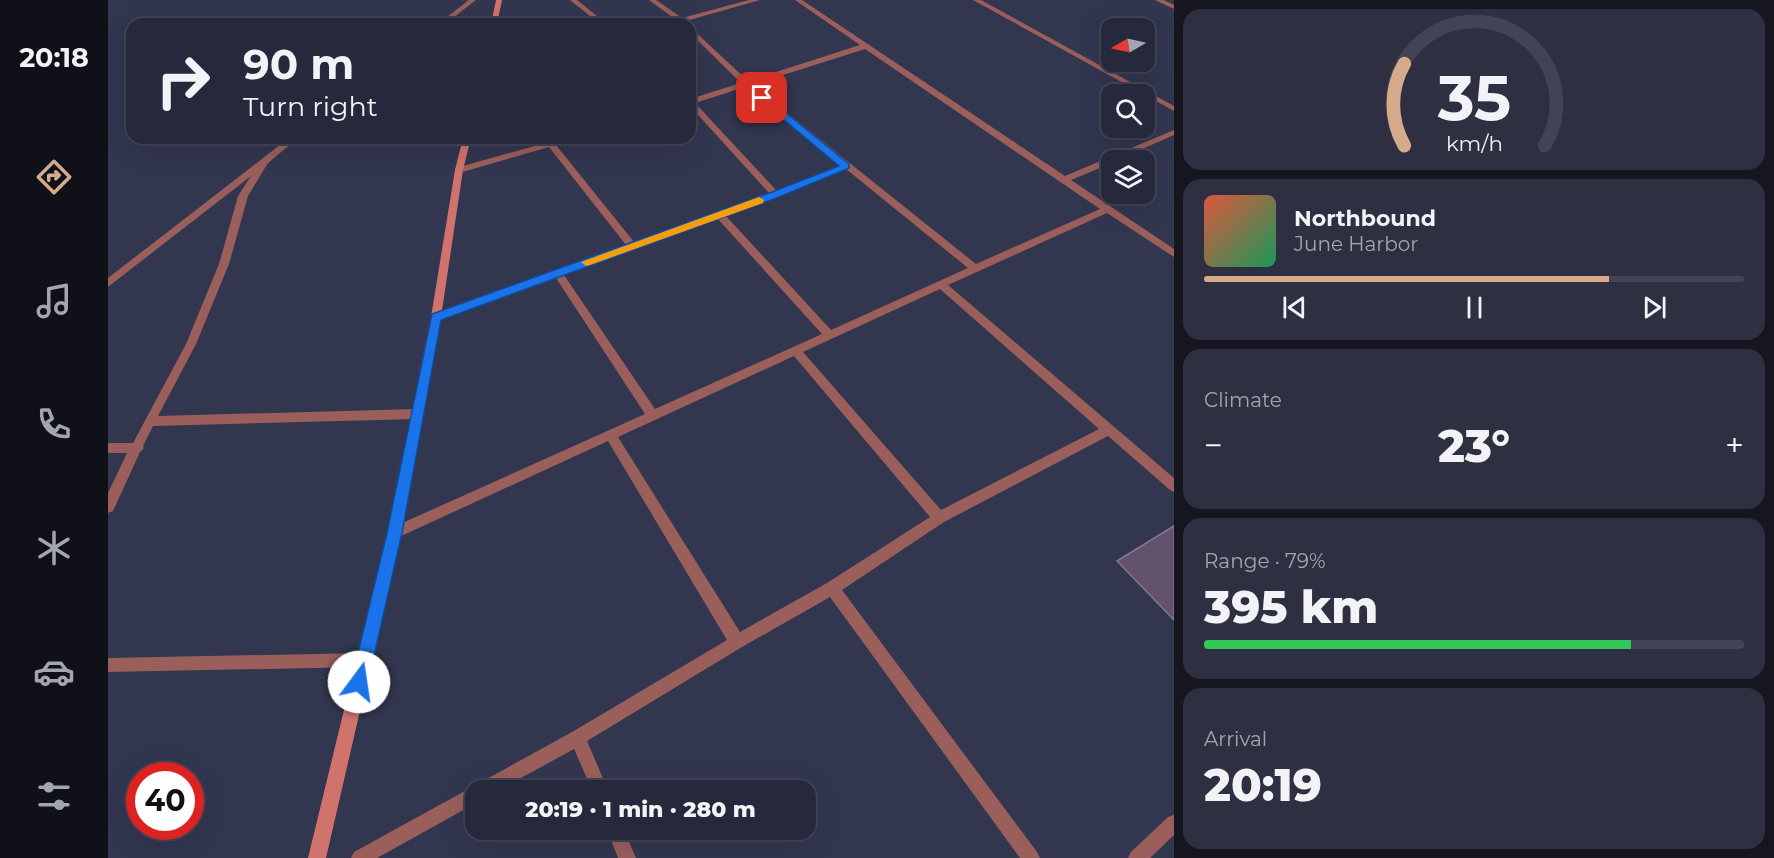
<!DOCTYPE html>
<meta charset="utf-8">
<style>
:root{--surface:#26283b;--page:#2e3042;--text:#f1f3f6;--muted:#a4a6af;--line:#424455;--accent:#d6ab8b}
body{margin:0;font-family:Montserrat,sans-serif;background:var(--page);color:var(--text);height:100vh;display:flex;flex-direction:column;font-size:22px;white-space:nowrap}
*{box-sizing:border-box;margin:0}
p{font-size:20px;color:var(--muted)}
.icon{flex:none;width:33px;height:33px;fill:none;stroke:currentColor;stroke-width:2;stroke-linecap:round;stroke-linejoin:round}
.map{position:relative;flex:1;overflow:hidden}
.details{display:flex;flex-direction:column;gap:9px;padding:9px;background:#151620;width:600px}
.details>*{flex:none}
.guide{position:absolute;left:18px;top:18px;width:570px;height:126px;border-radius:18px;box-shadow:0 6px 24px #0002,0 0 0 2px var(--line);background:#26283b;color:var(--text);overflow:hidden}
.needle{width:39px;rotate:261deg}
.controls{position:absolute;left:993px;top:18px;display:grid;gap:12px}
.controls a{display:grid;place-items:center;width:54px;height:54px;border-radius:12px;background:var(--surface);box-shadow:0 6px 24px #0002,0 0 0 2px var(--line);font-size:30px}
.speed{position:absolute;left:18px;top:762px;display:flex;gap:12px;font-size:30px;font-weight:700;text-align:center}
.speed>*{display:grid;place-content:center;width:78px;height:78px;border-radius:50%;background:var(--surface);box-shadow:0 6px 24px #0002,0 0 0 2px var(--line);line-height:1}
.speed .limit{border:9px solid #d22;background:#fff;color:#111}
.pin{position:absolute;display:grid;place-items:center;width:51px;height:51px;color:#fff;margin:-26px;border-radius:12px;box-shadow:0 3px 9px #0006}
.me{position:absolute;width:66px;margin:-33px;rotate:14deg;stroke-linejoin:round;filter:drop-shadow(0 0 4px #0008)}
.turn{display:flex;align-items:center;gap:21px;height:126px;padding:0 18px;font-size:27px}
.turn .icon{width:78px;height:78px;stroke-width:2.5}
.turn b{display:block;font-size:42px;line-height:51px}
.big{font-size:45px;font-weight:800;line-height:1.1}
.details .widget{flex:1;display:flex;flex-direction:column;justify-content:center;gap:9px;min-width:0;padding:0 21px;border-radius:18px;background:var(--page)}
.details .dial{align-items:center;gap:0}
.dial svg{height:156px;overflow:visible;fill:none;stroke:var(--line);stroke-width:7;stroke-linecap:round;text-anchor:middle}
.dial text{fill:var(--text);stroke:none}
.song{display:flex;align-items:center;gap:18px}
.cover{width:72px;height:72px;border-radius:9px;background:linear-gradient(135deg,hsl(10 70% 55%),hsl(150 70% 35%))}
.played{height:6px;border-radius:3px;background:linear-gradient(90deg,var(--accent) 75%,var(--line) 75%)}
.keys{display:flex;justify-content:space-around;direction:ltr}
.heat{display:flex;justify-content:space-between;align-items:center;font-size:33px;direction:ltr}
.charge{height:9px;border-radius:4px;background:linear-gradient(90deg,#34c759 79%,var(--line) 0)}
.trip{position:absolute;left:357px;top:780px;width:351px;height:60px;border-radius:18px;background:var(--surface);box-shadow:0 6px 24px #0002,0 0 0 2px var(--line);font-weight:800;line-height:60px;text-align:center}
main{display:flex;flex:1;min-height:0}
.menu{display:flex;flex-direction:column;width:108px;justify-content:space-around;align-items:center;background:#0f1018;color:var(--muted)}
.menu .icon{width:42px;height:42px}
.menu .active{color:var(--accent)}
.menu b{font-size:27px;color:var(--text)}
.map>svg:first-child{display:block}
</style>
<main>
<nav class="menu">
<b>20:18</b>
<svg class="icon active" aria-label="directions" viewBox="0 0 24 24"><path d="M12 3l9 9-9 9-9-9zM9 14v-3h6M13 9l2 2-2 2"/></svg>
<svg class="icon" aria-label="music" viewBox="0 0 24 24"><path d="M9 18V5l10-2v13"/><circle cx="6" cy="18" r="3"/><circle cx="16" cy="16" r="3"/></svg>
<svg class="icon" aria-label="phone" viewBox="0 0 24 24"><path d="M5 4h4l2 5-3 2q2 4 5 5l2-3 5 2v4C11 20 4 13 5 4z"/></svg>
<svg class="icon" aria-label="climate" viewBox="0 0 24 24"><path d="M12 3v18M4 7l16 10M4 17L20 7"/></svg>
<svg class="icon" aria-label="car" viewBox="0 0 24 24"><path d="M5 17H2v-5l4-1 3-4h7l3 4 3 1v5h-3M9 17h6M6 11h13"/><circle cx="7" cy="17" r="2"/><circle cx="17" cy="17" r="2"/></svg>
<svg class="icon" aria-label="filters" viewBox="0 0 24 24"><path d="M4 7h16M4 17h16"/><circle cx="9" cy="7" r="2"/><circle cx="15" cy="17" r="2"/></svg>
</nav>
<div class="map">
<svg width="1066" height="858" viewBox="0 0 1066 858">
<rect width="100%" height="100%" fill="#32364f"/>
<polygon fill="#62526c" stroke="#887793" stroke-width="1.5" points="1066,526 1066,620 1009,561"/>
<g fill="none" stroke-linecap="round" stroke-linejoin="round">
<g fill="#9a5f5b" fill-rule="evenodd">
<polygon points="361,0 368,0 337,24 330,24"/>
<polygon points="462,0 469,0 499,24 492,24"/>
<polygon points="541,0 548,0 574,18 641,0 652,0 578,21 580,24 571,22 554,24 567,19"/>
<path d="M 687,0 L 694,0 L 957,176 L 1066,130 L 1066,135 L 1009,160 L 1004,160 L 1004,163 L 963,180 L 1066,249 L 1066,257 L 999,213 L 840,285 L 1066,478 L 1066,492 L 1062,490 L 1000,436 L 836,522 L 734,590 L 929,852 L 932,858 L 912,858 L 722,597 L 634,647 L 479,741 L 500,790 L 484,790 L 466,749 L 391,790 L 368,790 L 368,803 L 269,858 L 243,858 L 246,852 L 464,732 L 619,640 L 500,441 L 291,537 L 286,539 L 281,537 L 279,533 L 281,529 L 537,414 L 448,278 L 332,320 L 324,320 L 323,317 L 324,314 L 518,245 L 441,147 L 351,173 L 347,170 L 348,168 L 455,138 L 468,138 L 448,145 L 526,242 L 605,214 L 607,212 L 612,212 L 662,194 L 582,106 L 582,99 L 633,83 L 582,33 L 582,27 L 640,81 L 752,45 ZM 757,49 L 992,209 L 868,264 L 644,85 ZM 637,87 L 733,165 L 669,191 L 587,103 ZM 738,169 L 860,268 L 723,330 L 618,216 L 671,197 ZM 610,219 L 714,334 L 547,409 L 456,275 ZM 832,289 L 991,429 L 833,510 L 695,352 ZM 686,356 L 822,517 L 719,583 L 632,632 L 510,437 Z"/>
<polygon points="865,0 873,0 1066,106 1066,111"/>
<polygon points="1047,0 1056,0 1066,5 1066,9"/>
<polygon points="181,138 190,138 160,163 140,196 121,264 88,344 50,416 309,409 313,411 315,414 313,417 309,419 45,426 35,446 36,448 32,452 5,511 0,513 0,493 19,453 0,453 0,443 25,443 78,344 111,264 130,196 143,176 0,287 0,278"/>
<polygon points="257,653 262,655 264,660 262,665 257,667 0,672 0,658"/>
<polygon points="1066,815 1066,835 1042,858 1020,858 1023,852 1060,817"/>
<polygon points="499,830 516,830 528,858 510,858"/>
</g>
<g fill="#d0736d" fill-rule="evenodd">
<polygon points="388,0 394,0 389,24 383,24"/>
<polygon points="355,138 363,138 355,170 333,317 293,533 218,858 200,858 279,533 323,317 347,170"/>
</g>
</g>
<polygon fill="#1a73e8" stroke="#114b97" stroke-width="1.5" points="651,96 657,96 741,164 741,168 671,197 333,320 294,533 260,682 257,688 251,691 245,688 243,682 279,533 324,314 664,192 731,166 651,99"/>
<polygon fill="#f59e0b" points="651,197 656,200 655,203 482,265 478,266 473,262"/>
</svg>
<div class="controls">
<a><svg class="needle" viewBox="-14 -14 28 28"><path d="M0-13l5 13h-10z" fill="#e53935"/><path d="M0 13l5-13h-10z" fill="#a4a6af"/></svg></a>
<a><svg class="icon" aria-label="search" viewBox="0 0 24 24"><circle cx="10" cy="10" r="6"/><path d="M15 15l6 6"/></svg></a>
<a><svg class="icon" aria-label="layers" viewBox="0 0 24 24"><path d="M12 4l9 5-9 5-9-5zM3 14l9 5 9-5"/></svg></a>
</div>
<div class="speed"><div class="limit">40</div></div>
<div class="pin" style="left:654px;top:98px;background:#d93025"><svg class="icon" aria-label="arrive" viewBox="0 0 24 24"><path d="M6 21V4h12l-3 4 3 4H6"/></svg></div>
<svg class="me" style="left:251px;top:682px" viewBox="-20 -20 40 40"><circle r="19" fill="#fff"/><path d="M0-13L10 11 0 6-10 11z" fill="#1a73e8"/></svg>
<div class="trip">20:19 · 1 min · 280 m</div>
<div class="guide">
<div class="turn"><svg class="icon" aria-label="right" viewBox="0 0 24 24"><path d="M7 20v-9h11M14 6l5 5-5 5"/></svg><div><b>90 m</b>Turn right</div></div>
</div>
</div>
<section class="details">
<div class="widget dial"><svg viewBox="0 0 100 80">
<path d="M14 69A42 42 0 1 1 86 69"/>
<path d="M14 69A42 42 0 0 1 14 27" stroke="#d6ab8b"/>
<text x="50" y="56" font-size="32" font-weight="700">35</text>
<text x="50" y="72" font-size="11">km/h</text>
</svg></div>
<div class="widget">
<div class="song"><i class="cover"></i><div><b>Northbound</b><p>June Harbor</p></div></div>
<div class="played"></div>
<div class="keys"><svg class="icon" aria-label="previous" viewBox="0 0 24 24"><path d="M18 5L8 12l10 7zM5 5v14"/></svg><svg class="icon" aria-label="pause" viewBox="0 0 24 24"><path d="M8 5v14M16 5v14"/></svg><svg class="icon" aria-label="next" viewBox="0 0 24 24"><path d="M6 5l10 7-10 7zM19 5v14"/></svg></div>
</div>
<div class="widget"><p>Climate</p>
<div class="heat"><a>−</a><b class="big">23°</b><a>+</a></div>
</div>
<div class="widget"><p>Range · 79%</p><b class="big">395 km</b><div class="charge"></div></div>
<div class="widget"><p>Arrival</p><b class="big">20:19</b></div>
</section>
</main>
